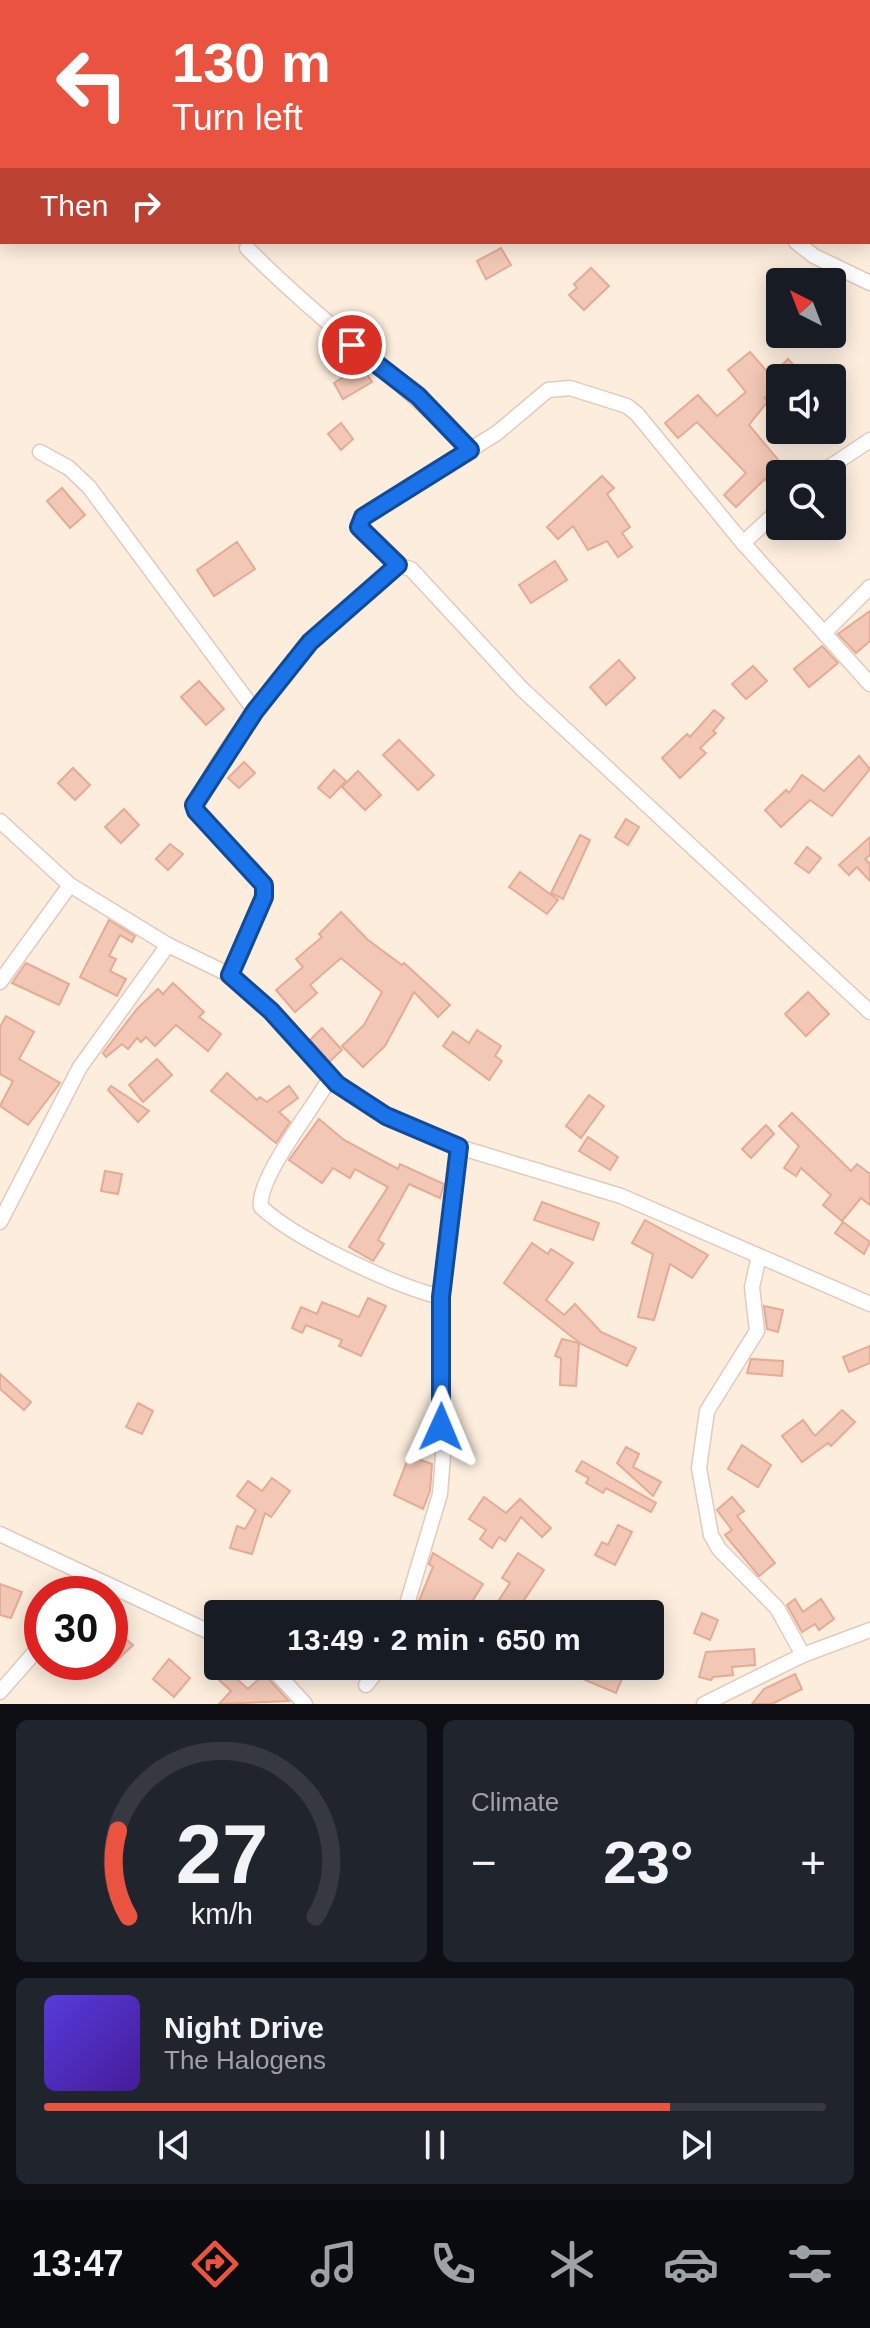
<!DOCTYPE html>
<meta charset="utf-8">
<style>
:root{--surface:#171b24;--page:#20242c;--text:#f1f3f6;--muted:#9ea1a6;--line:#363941;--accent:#ea533f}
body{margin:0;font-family:Arial,sans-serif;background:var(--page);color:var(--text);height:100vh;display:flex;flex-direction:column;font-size:30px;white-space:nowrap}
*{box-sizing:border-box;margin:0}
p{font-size:26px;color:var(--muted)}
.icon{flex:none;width:44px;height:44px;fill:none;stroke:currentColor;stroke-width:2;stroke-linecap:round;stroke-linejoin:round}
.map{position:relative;height:1704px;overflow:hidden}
.panel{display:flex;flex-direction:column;gap:16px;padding:16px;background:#0d0f14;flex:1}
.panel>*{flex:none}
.hud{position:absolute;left:0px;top:0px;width:870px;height:244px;box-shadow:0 4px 20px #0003;background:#ea533f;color:#fff;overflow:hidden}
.needle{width:52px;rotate:318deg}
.controls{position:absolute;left:766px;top:268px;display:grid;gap:16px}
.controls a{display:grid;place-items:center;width:80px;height:80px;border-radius:8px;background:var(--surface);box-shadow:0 4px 20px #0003;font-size:40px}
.speed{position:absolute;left:24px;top:1576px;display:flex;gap:16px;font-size:40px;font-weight:700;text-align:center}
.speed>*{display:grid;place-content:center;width:104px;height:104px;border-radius:50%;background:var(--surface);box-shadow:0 4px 20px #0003;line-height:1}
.speed .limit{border:12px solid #d22;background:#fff;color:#111}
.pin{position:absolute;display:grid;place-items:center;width:68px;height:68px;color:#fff;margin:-34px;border:4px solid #fff;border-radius:50%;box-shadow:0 2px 8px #0007}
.me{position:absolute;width:88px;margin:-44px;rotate:1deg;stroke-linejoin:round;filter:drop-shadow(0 0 6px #0008)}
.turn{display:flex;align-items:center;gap:28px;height:168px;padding:0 40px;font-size:36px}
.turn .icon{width:104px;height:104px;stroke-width:2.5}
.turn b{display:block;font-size:56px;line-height:68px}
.then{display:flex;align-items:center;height:76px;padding:0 40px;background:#0003;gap:16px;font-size:30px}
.big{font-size:60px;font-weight:700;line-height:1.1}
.panel .card{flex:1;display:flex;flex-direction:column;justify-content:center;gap:12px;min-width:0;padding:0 28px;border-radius:12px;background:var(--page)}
.panel .dial{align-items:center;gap:0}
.dial svg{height:208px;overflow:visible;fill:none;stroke:var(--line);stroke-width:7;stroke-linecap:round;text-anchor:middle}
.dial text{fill:var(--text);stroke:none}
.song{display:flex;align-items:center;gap:24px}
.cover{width:96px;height:96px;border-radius:12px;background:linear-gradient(135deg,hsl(250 70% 55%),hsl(260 70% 35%))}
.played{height:8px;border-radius:4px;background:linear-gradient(90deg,var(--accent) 80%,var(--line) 80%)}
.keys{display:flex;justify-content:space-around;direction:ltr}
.heat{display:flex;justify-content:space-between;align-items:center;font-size:44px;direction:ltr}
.panel .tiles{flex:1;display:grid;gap:16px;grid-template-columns:1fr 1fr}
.card:last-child{grid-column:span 2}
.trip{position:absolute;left:204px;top:1600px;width:460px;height:80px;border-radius:8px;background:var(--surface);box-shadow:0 4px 20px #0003;font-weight:700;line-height:80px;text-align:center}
.tab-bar{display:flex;height:128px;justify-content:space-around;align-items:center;background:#090b0e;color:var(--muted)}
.tab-bar .icon{width:56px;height:56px}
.tab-bar .selected{color:var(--accent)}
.tab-bar b{font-size:36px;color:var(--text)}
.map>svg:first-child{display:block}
</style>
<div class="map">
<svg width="870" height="1704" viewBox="0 0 870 1704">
<rect width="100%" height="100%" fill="#fceddd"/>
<g fill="#f2c7b5" stroke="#e5ab95" stroke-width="2">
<polygon points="501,248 511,265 486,279 477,261"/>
<polygon points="591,268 609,286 584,310 569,295 577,288 574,284"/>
<polygon points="750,352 771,376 788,359 798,370 790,378 780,378 780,383 764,398 768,401 749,425 786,469 780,474 780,499 765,479 736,507 724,495 746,473 697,422 678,438 665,423 698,395 717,416 746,392 728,370"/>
<polygon points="359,362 372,382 343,399 334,383 350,373 348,369"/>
<polygon points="341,423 353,439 341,450 328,434"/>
<polygon points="602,476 614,488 607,494 630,527 622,533 632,547 618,557 607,541 588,550 573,526 558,539 547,527"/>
<polygon points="62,488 85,515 70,528 47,501"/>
<polygon points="237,542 255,569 214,596 197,570"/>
<polygon points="555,561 567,580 531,603 519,585"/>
<polygon points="870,611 870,641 856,653 838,634"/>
<polygon points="822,646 838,663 809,687 794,669"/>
<polygon points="619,660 635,678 606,705 590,687"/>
<polygon points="753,666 767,681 746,699 732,684"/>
<polygon points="199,681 224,709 206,725 181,697"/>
<polygon points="714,710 724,718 713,731 716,733 700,748 706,753 680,778 662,758 687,734 690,737"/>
<polygon points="399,740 434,775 418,790 383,755"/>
<polygon points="859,756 870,769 832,816 810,800 781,827 765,810 786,790 789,793 802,775 824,791"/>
<polygon points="244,762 255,773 239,788 228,778"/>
<polygon points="73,768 90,785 75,800 58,783"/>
<polygon points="334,770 346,781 330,798 318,788"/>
<polygon points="358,771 381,795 365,810 342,787"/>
<polygon points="124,809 139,825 121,843 105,827"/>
<polygon points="626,819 639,827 628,845 615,837"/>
<polygon points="580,835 590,840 563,899 551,893"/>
<polygon points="870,837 870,855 865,859 870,864 870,881 857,867 849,875 839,865"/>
<polygon points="170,844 183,854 168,870 156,859"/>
<polygon points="807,847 821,858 809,873 795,863"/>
<polygon points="520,872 558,900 547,914 509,887"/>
<polygon points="341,912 368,940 402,965 404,963 450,1005 438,1017 414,992 385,1046 363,1067 342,1046 364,1025 382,992 341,958 310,985 317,993 295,1012 276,990 303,967 296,959 322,937 319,934"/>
<polygon points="109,920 135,936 132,942 120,935 109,956 116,959 110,971 126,979 117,996 80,977"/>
<polygon points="26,963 69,984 59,1005 12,983"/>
<polygon points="173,983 204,1012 199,1017 221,1034 208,1051 176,1025 155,1046 146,1037 141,1042 137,1038 128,1049 122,1044 106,1057 103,1053 137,1009 158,989 163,994"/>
<polygon points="808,992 829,1014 806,1036 785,1014"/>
<polygon points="6,1016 34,1032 19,1059 60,1083 28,1125 0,1106 13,1081 0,1074 0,1027"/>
<polygon points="322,1028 342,1050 329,1062 310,1040"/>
<polygon points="477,1030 501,1046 495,1056 502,1061 489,1080 443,1046 453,1032 469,1043"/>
<polygon points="157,1059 172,1075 143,1102 129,1085"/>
<polygon points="227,1073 257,1100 260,1097 267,1102 289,1086 298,1098 279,1112 290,1122 276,1143 211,1091"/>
<polygon points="111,1086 149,1111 138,1122 108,1090"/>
<polygon points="589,1095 604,1106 581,1138 566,1126"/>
<polygon points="792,1113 851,1171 857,1164 870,1174 870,1205 861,1198 842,1221 823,1205 831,1195 801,1168 796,1176 784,1168 799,1146 779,1126"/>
<polygon points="319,1119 344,1140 398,1169 400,1164 444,1184 440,1198 409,1184 378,1240 384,1244 373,1261 349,1247 388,1187 355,1169 350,1178 333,1168 322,1183 289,1160"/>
<polygon points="766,1125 774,1134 751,1158 742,1149"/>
<polygon points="588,1137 618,1157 610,1170 579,1151"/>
<polygon points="105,1171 122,1174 118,1194 101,1191"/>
<polygon points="542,1202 599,1223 593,1240 534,1220"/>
<polygon points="645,1220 708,1255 692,1278 670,1264 654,1320 638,1317 653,1254 632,1243"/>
<polygon points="843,1222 870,1242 864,1254 835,1233"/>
<polygon points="532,1243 548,1254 551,1249 573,1263 546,1300 564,1315 575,1304 601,1332 636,1348 627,1366 581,1344 504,1283"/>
<polygon points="368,1298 386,1306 361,1356 339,1346 342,1340 306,1325 302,1333 292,1328 301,1307 317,1314 322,1302 359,1317"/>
<polygon points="764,1306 783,1310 778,1332 767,1329"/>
<polygon points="562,1339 579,1343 576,1386 560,1385 561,1358 555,1356"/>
<polygon points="870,1346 870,1363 849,1372 843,1357"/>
<polygon points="751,1359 783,1361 782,1376 747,1373"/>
<polygon points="0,1374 31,1402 24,1410 0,1389"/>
<polygon points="138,1403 153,1411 142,1434 126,1427"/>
<polygon points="842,1410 855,1422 831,1446 828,1443 802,1462 782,1436 803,1420 815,1436"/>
<polygon points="742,1445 771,1465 758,1487 728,1469"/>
<polygon points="626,1447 639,1454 633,1467 661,1482 653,1496 617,1463"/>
<polygon points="409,1456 432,1464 430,1491 423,1509 394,1495"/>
<polygon points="582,1461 656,1503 651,1512 606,1488 603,1493 586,1483 589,1478 576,1471"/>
<polygon points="272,1478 290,1491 271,1517 265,1513 252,1554 230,1548 237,1526 245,1529 256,1510 237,1496 248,1481 262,1491"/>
<polygon points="484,1497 506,1513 520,1499 551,1528 542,1537 521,1517 505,1541 499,1537 492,1548 480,1539 486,1530 469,1519"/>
<polygon points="732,1497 744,1511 737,1516 775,1563 759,1576 725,1535 732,1530 717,1510"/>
<polygon points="618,1525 632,1532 615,1565 595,1555 602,1542 608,1545"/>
<polygon points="433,1553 483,1584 470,1605 486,1614 427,1614 416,1608 433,1567 429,1564"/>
<polygon points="518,1553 544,1570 516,1612 499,1600 510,1583 502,1578"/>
<polygon points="0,1584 22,1592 11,1618 0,1615"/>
<polygon points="795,1599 803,1612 821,1599 834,1619 819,1630 815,1624 802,1632 787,1605"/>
<polygon points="702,1613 718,1620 710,1640 694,1633"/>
<polygon points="110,1626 133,1645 110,1667"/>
<polygon points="754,1649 755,1665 732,1667 733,1675 713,1677 711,1680 699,1677 706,1652"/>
<polygon points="169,1659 190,1678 174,1697 153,1679"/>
<polygon points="583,1666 605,1666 624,1674 616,1693 578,1677"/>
<polygon points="228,1671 248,1689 264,1674 289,1701 219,1704 231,1691 219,1680"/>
<polygon points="795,1674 802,1689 772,1704 752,1704 764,1689"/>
</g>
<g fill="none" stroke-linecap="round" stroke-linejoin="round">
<g stroke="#e2cabd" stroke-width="17">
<g id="street">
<polyline points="796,242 814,256 870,283"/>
<path d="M 247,248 C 318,320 400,378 470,450"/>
<polyline points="40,452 69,468 89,487 255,711"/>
<polyline points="819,474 870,440"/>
<polyline points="743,543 780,509"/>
<polyline points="398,565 411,569 522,689 870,1012"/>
<polyline points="824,633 870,587"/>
<polyline points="0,821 70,885 168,945 230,975 271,1011 330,1078 386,1116 459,1147 621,1196 870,1304"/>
<path d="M 230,975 L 264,897 L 264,885 L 196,811 C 191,789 290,663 311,641 C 338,613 373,594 398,565 L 359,527 L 363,517 L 497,433 L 548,390 L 570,388 L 627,406 L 637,414 L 743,543 L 870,684"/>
<polyline points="0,982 70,885"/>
<path d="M 330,1078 C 315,1106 256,1179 261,1207 C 295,1239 395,1286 441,1297"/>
<polyline points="0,1222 80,1067 168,945"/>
<polyline points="759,1256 752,1287 757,1331 707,1411 699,1468 711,1535 719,1549 777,1608 803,1655"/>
<polyline points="0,1534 218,1636"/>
<polyline points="75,1594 85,1574"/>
<polyline points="404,1614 440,1494 443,1455 441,1297 459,1147"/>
<polyline points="270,1666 305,1704"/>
<polyline points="366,1685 381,1666"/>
<polyline points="0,1692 42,1644"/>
<polyline points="704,1704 803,1655 870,1630"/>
</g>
</g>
<use href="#street" stroke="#fff" stroke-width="14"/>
</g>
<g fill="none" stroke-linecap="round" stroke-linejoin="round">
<g stroke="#114b97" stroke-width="20">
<polyline id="route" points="352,345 418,396 470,450 363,517 359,527 398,565 310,642 255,711 194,805 196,811 264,885 264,897 230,975 271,1011 337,1084 386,1116 459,1147 441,1297 441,1427"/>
</g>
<use href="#route" stroke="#1a73e8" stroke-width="14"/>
</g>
</svg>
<div class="controls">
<a><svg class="needle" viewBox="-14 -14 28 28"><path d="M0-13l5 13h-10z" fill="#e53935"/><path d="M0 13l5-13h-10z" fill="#9ea1a6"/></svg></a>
<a><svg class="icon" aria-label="sound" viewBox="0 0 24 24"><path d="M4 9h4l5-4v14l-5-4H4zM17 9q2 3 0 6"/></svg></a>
<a><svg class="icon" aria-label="search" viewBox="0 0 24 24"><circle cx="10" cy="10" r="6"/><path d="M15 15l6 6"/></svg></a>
</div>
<div class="speed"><div class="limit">30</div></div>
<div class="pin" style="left:352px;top:345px;background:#d93025"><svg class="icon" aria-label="arrive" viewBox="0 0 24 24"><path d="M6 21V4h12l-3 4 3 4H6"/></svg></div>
<svg class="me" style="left:441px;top:1427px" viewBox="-20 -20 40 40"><path d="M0-17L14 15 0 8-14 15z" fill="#1a73e8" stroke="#fff" stroke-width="4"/></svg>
<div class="trip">13:49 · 2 min · 650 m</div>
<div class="hud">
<div class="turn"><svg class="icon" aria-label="left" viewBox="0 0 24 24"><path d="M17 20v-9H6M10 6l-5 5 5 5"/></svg><div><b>130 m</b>Turn left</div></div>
<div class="then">Then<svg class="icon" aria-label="right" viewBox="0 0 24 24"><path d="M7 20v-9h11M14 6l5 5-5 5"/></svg></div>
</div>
</div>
<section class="panel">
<div class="tiles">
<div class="card dial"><svg viewBox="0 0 100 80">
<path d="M14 69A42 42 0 1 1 86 69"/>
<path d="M14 69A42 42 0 0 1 10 36" stroke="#ea533f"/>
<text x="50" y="56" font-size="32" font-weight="700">27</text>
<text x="50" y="72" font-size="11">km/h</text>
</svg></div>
<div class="card"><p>Climate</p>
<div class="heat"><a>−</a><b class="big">23°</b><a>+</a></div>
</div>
<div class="card">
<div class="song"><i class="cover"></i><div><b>Night Drive</b><p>The Halogens</p></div></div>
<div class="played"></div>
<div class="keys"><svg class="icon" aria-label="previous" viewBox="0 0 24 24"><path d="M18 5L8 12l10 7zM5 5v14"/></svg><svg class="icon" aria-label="pause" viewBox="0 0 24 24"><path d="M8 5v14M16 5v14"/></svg><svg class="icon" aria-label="next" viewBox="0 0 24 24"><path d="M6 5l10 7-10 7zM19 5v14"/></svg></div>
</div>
</div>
</section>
<nav class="tab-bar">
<b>13:47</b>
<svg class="icon selected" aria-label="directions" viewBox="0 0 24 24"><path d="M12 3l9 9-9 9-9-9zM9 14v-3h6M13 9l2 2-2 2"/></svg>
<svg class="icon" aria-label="music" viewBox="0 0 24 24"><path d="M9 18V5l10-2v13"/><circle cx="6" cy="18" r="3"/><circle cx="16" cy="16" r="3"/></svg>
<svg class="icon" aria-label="phone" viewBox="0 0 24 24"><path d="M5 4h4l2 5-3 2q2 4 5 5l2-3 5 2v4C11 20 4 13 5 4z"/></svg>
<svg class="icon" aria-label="climate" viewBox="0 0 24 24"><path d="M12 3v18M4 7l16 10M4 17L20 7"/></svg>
<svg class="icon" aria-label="car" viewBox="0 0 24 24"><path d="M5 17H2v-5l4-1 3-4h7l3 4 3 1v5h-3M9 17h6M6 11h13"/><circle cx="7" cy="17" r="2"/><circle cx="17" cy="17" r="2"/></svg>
<svg class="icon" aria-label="filters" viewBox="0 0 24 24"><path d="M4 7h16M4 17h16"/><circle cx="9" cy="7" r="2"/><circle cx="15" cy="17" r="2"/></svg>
</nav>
